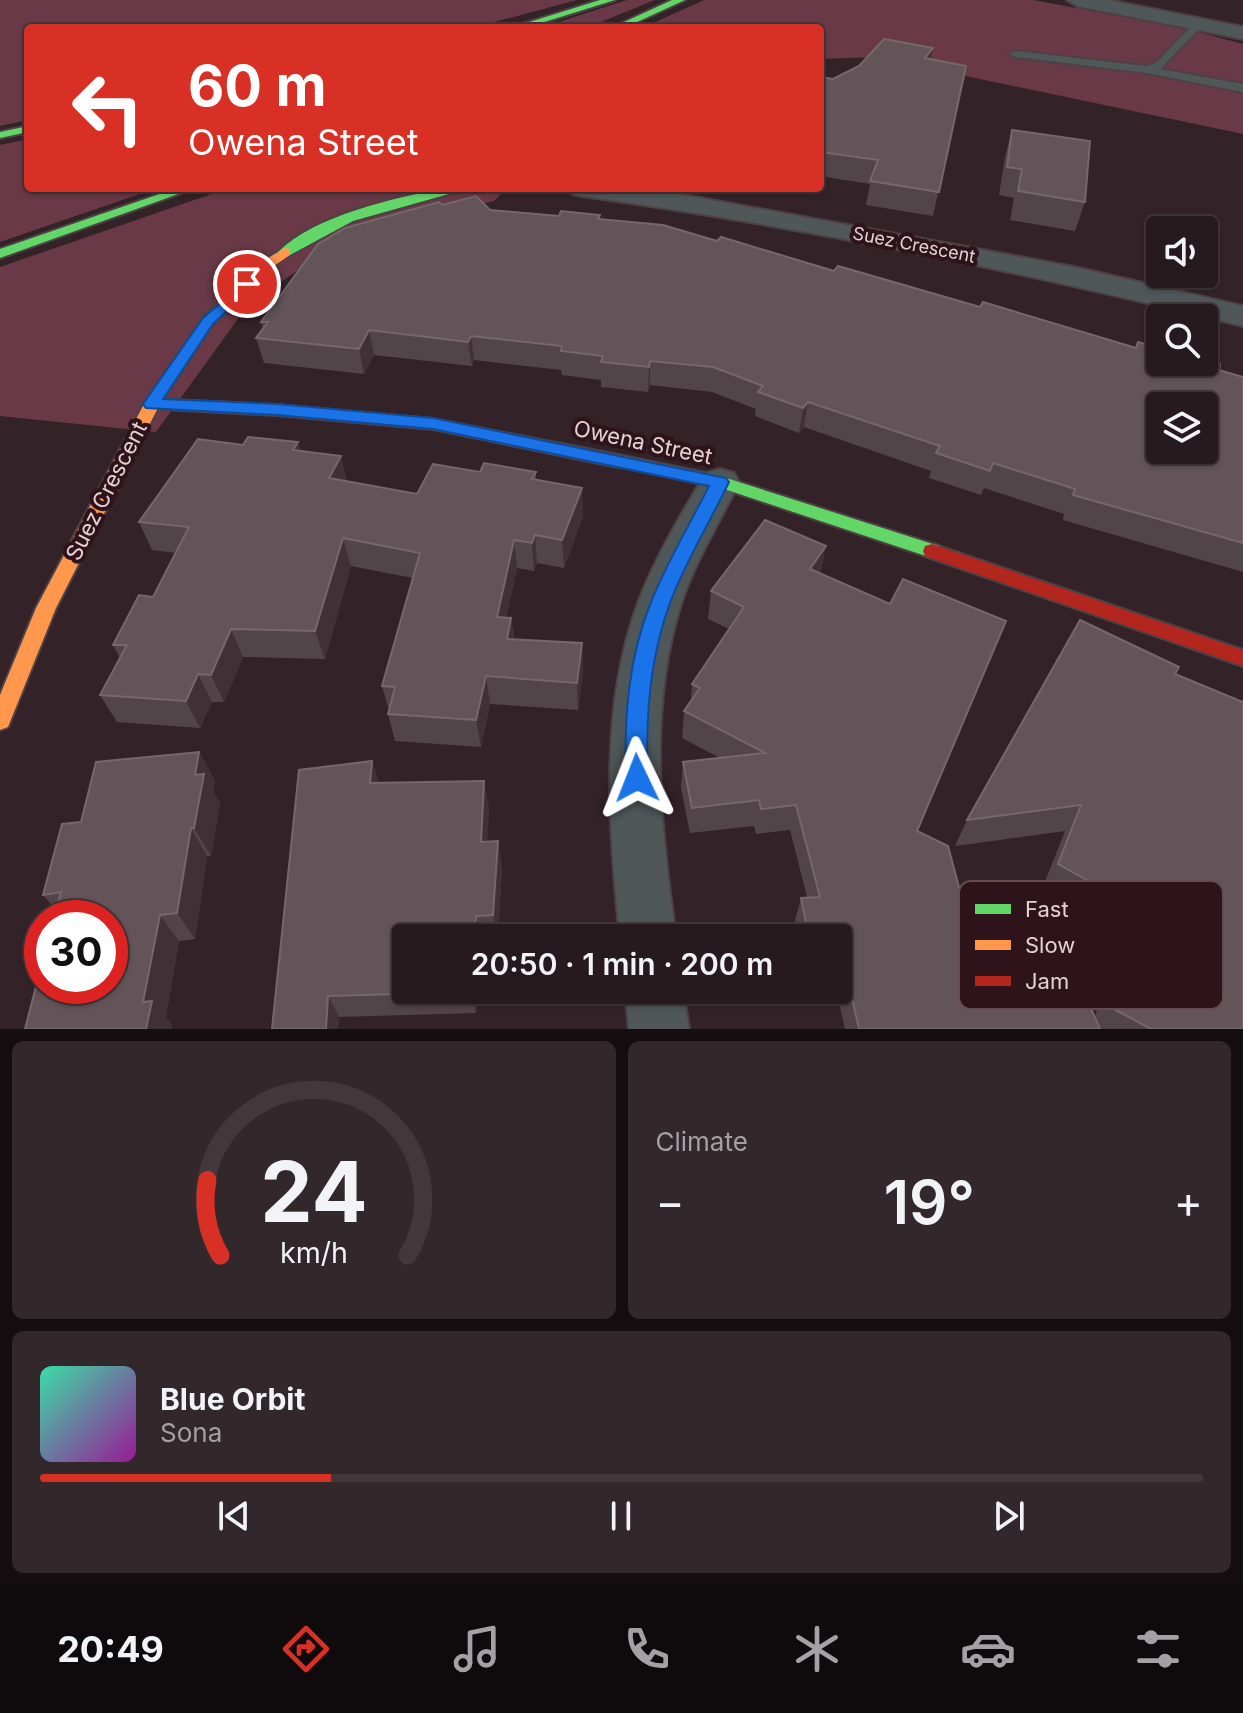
<!DOCTYPE html>
<meta charset="utf-8">
<style>
:root{--surface:#261a1e;--page:#32272b;--text:#f1f3f6;--muted:#a4a1a4;--line:#42383c;--accent:#d93025}
body{margin:0;font-family:Inter,sans-serif;background:var(--page);color:var(--text);height:100vh;display:flex;flex-direction:column;font-size:30px;white-space:nowrap}
*{box-sizing:border-box;margin:0}
p{font-size:26px;color:var(--muted)}
.icon{flex:none;width:44px;height:44px;fill:none;stroke:currentColor;stroke-width:2;stroke-linecap:round;stroke-linejoin:round}
.map{position:relative;height:1029px;overflow:hidden}
.sheet{display:flex;flex-direction:column;gap:12px;padding:12px;background:#150e10;flex:1}
.sheet>*{flex:none}
.top-card{position:absolute;left:24px;top:24px;width:800px;height:168px;border-radius:8px;box-shadow:0 2px 6px #0004,0 0 0 2px var(--line);background:#d93025;color:#fff;overflow:hidden}
.buttons{position:absolute;left:1146px;top:216px;display:grid;gap:16px}
.buttons a{display:grid;place-items:center;width:72px;height:72px;border-radius:8px;background:var(--surface);box-shadow:0 2px 6px #0004,0 0 0 2px var(--line);font-size:40px}
.speed{position:absolute;left:24px;top:900px;display:flex;gap:16px;font-size:40px;font-weight:700;text-align:center}
.speed>*{display:grid;place-content:center;width:104px;height:104px;border-radius:50%;background:var(--surface);box-shadow:0 2px 6px #0004,0 0 0 2px var(--line);line-height:1}
.speed .limit{border:12px solid #d22;background:#fff;color:#111}
.pin{position:absolute;display:grid;place-items:center;width:68px;height:68px;color:#fff;margin:-34px;border:4px solid #fff;border-radius:50%;box-shadow:0 2px 8px #0007}
.me{position:absolute;width:88px;margin:-44px;rotate:358deg;stroke-linejoin:round;filter:drop-shadow(0 0 6px #0008)}
.turn{display:flex;align-items:center;gap:28px;height:168px;padding:0 32px;font-size:36px}
.turn .icon{width:104px;height:104px;stroke-width:2.5}
.turn b{display:block;font-size:56px;line-height:68px}
.big{font-size:60px;font-weight:600;line-height:1.1}
.sheet .tile{flex:1;display:flex;flex-direction:column;justify-content:center;gap:12px;min-width:0;padding:0 28px;border-radius:12px;background:var(--page)}
.sheet .dial{align-items:center;gap:0}
.dial svg{height:208px;overflow:visible;fill:none;stroke:var(--line);stroke-width:7;stroke-linecap:round;text-anchor:middle}
.dial text{fill:var(--text);stroke:none}
.song{display:flex;align-items:center;gap:24px}
.cover{width:96px;height:96px;border-radius:12px;background:linear-gradient(135deg,hsl(160 70% 55%),hsl(300 70% 35%))}
.played{height:8px;border-radius:4px;background:linear-gradient(90deg,var(--accent) 25%,var(--line) 25%)}
.keys{display:flex;justify-content:space-around;direction:ltr}
.heat{display:flex;justify-content:space-between;align-items:center;font-size:44px;direction:ltr}
.sheet .tiles{flex:1;display:grid;gap:12px;grid-template-columns:1fr 1fr}
.tile:last-child{grid-column:span 2}
.trip{position:absolute;left:392px;top:924px;width:460px;height:80px;border-radius:8px;background:var(--surface);box-shadow:0 2px 6px #0004,0 0 0 2px var(--line);font-weight:600;line-height:80px;text-align:center}
.tab-bar{display:flex;height:128px;justify-content:space-around;align-items:center;background:#0f0a0c;color:var(--muted)}
.tab-bar .icon{width:56px;height:56px}
.tab-bar .selected{color:var(--accent)}
.tab-bar b{font-size:36px;color:var(--text)}
.map>svg:first-child{display:block}
</style>
<div class="map">
<svg width="1243" height="1029" viewBox="0 0 1243 1029">
<rect width="100%" height="100%" fill="#332328"/>
<g fill="#693947">
<polygon points="0,0 577,0 472,28 28,28 28,120 0,126"/>
<polygon points="627,0 655,0 586,28 540,28"/>
<polygon points="704,0 1033,0 1183,28 1243,44 1243,134 875,57 820,59 820,28 642,28"/>
<polygon points="28,139 28,188 157,188 0,242 0,145"/>
<polygon points="229,188 507,188 494,201 353,232 248,305 156,432 0,416 0,267"/>
</g>
<g fill="none" stroke-linecap="round" stroke-linejoin="round">
<g stroke="#4e4145" stroke-width="4">
<polygon id="lane" points="1195,22 1204,24 1160,69 1243,84 1243,92 1147,73 1015,57 1009,54 1015,51 1146,66 1156,63"/>
</g>
<g stroke="#4e4145" stroke-width="4">
<g id="street">
<polygon points="1067,0 1108,0 1243,27 1243,39 1077,6"/>
<path d="M 568,188 L 641,188 L 679,194 L 1074,267 L 1243,306 L 1243,326 C 1025,272 804,227 582,196 L 572,194 Z"/>
<path d="M 720,469 L 734,473 L 739,482 C 720,522 695,561 681,604 C 647,712 661,828 676,938 L 620,938 C 609,827 599,710 638,603 C 655,558 681,514 706,473 Z"/>
<polygon points="625,990 683,990 689,1029 629,1029"/>
</g>
</g>
<g stroke="#4e4145" stroke-width="4">
<g id="fast">
<polygon points="600,0 615,0 525,28 510,28"/>
<polygon points="672,0 685,0 624,28 611,28"/>
<polygon points="28,126 28,132 0,138 0,132"/>
<polygon points="177,188 195,188 0,258 0,249"/>
<path d="M 445,188 L 470,188 L 353,221 L 290,255 L 280,255 L 278,252 C 315,215 395,198 445,188 Z"/>
<polygon points="618,455 720,476 939,546 941,551 939,556 932,558 718,487 612,465 609,461 612,457"/>
</g>
</g>
<g stroke="#4e4145" stroke-width="4">
<polygon id="slow" points="285,248 290,249 290,255 271,268 213,324 160,404 56,608 8,727 0,730 0,695 36,608 144,404 203,318 261,262"/>
</g>
<g stroke="#4e4145" stroke-width="4">
<g id="jam">
<polygon points="152,399 277,405 433,419 618,455 627,461 618,467 433,429 277,415 146,408 144,404"/>
<polygon points="932,544 1243,650 1243,666 925,556 923,551 925,546"/>
</g>
</g>
<use href="#lane" fill="#4f5759" fill-rule="evenodd"/>
<use href="#street" fill="#4f5759" fill-rule="evenodd"/>
<use href="#fast" fill="#63d668" fill-rule="evenodd"/>
<use href="#slow" fill="#ff974d" fill-rule="evenodd"/>
<use href="#jam" fill="#b3261e" fill-rule="evenodd"/>
</g>
<g fill="#524549">
<polygon points="931,59 966,66 933,216 866,205 870,184 820,176 820,77 833,79"/>
<polygon points="1012,130 1085,202 1075,231 1010,220 1014,198 999,195 1005,157"/>
<polygon points="443,205 559,216 600,215 600,219 717,241 980,307 1136,348 1138,342 1219,370 1243,377 1243,572 1063,520 1064,514 984,488 981,495 929,478 931,471 804,427 799,433 755,416 756,409 712,392 650,385 648,392 601,387 601,380 562,375 561,370 474,360 472,366 374,355 364,374 264,363 256,338 263,329 261,322"/>
<polygon points="298,442 300,451 348,481 417,494 480,472 536,472 536,480 582,488 583,516 564,568 537,563 534,571 517,568 506,618 511,618 514,639 582,643 583,671 578,710 490,704 481,747 395,741 388,714 389,710 382,686 413,578 351,566 325,659 243,657 224,702 212,702 200,728 117,722 100,695 120,658 113,645 153,597 176,553 152,550 139,522 243,445"/>
<polygon points="826,546 820,574 917,831 963,902 1095,1017 1101,996 1121,973 1126,976 1135,942 1042,889 1065,831 955,846 967,820 1175,674 1243,1029 845,1029 836,990 838,990 838,938 798,938 795,921 801,898 807,897 790,830 756,834 754,826 690,833 681,788 683,762 720,758 682,738 684,711 691,701 692,684 729,629 708,619 711,591"/>
<polygon points="199,752 215,781 213,791 220,803 211,856 207,856 195,939 179,941 166,1017 172,1025 172,1029 25,1029 56,910 43,895 81,822"/>
<polygon points="372,761 379,783 489,807 487,841 502,866 498,938 406,938 406,990 478,990 476,1013 339,1017 338,1029 272,1029"/>
</g>
<g fill="#3f3135">
<polygon points="933,48 928,70 925,58"/>
<polygon points="369,330 374,355 364,374 359,349"/>
<polygon points="471,336 474,360 472,366 468,342"/>
<polygon points="650,361 650,385 648,392 649,367"/>
<polygon points="808,402 804,427 799,433 803,408"/>
<polygon points="298,442 306,471 293,450"/>
<polygon points="341,456 348,484 329,478"/>
<polygon points="582,488 583,516 564,568 562,540"/>
<polygon points="535,535 537,563 534,571 532,543"/>
<polygon points="343,538 351,566 325,659 315,631"/>
<polygon points="514,540 517,568 500,645 497,617"/>
<polygon points="826,546 820,574 810,569"/>
<polygon points="511,618 514,646 507,639"/>
<polygon points="231,629 243,657 224,702 211,675"/>
<polygon points="582,643 583,671 578,710 577,683"/>
<polygon points="198,674 212,702 200,728 186,701"/>
<polygon points="486,676 490,704 481,747 476,720"/>
<polygon points="199,752 215,781 213,791 220,803 211,856 194,828 195,775"/>
<polygon points="372,761 380,787 370,783"/>
<polygon points="484,781 489,807 486,866 481,842"/>
<polygon points="191,828 207,856 195,939 177,913"/>
<polygon points="498,841 502,866 498,938 493,915"/>
<polygon points="160,915 179,941 166,1017 172,1025 172,1029 146,1029 143,1002"/>
<polygon points="476,916 481,938 474,938"/>
<polygon points="470,990 478,990 476,1013 470,992"/>
<polygon points="328,996 339,1017 338,1029 326,1029"/>
</g>
<g fill="#625458" stroke="#76676b" stroke-width="2" fill-rule="evenodd">
<polygon points="884,39 933,48 925,58 966,66 939,192 870,181 878,160 820,152 820,77 833,79 859,66"/>
<polygon points="1012,130 1090,141 1085,202 1018,191 1022,169 1007,167"/>
<path d="M 476,196 L 490,210 L 559,216 L 561,211 L 600,215 L 598,219 L 663,225 L 717,241 L 721,237 L 834,271 L 838,266 L 980,307 L 983,302 L 1136,348 L 1138,342 L 1160,348 L 1160,362 L 1204,362 L 1204,360 L 1220,364 L 1219,370 L 1243,377 L 1243,543 L 1073,495 L 1075,489 L 993,463 L 990,471 L 936,453 L 940,446 L 808,402 L 803,408 L 758,392 L 763,386 L 713,367 L 650,361 L 649,367 L 601,362 L 603,356 L 561,351 L 562,346 L 471,336 L 468,342 L 369,330 L 359,349 L 256,338 L 268,322 L 261,322 L 318,244 L 345,228 L 439,202 L 443,205 ZM 1160,406 L 1204,406 L 1204,450 L 1160,450 Z"/>
<polygon points="248,437 298,442 293,450 341,456 329,478 417,494 433,464 480,472 484,463 536,472 532,479 582,488 562,540 535,535 532,543 514,540 497,617 511,618 507,639 582,643 577,683 486,676 476,720 388,714 395,687 382,686 420,553 343,538 315,631 231,629 211,675 198,674 186,701 100,695 127,645 113,645 139,595 153,597 189,527 139,522 198,439 243,445"/>
<polygon points="765,520 826,546 810,569 890,604 903,579 1006,621 917,831 948,846 963,902 1041,893 1100,1029 859,1029 838,938 809,938 801,898 820,897 796,805 761,809 759,800 692,808 683,762 765,753 684,711 700,688 692,684 744,607 711,591"/>
<polygon points="1080,620 1179,667 1175,674 1243,702 1243,1029 1151,1029 1112,1008 1121,973 1138,983 1155,918 1058,864 1081,805 967,820"/>
<polygon points="199,752 195,775 204,774 194,828 191,828 177,913 160,915 143,1002 152,1001 146,1029 25,1029 42,963 42,986 110,986 110,918 54,918 61,892 43,895 62,824 81,822 96,762"/>
<polygon points="372,761 370,783 484,781 481,842 498,841 493,915 476,916 474,938 406,938 406,990 470,990 470,992 328,996 326,1029 272,1029 299,770"/>
</g>
<path fill="#1a73e8" stroke="#114b97" stroke-width="2" d="M 247,280 L 254,284 L 252,287 L 213,324 L 163,399 L 277,404 L 433,418 L 726,478 L 729,482 C 710,522 685,562 670,603 C 649,660 645,719 648,778 L 645,785 L 637,788 L 629,785 L 626,778 C 624,719 628,658 651,602 C 667,562 690,524 709,486 L 433,429 L 277,415 L 146,408 L 143,404 L 203,318 Z"/>
<g text-anchor="middle" stroke-width="8" stroke-linejoin="round" paint-order="stroke">
<g font-size="18" fill="#e4d1d5" stroke="#2e131b">
<text transform="translate(914 245) rotate(11)" y="6">Suez Crescent</text>
</g>
<g font-size="22" fill="#e4d1d5" stroke="#2e131b">
<text transform="translate(643 442) rotate(12)" y="8">Owena Street</text>
<text transform="translate(106 491) rotate(-63)" y="8">Suez Crescent</text>
</g>
</g>
<rect x="959" y="881" width="264" height="128" rx="12" fill="#2e131b" stroke="#654c53" stroke-width="2"/>
<rect x="975" y="904" width="36" height="10" fill="#63d668"/>
<rect x="975" y="940" width="36" height="10" fill="#ff974d"/>
<rect x="975" y="976" width="36" height="10" fill="#b3261e"/>
<g font-size="22" fill="#e4d1d5">
<text x="1025" y="917">Fast</text>
<text x="1025" y="953">Slow</text>
<text x="1025" y="989">Jam</text>
</g>
</svg>
<div class="buttons">
<a><svg class="icon" aria-label="sound" viewBox="0 0 24 24"><path d="M4 9h4l5-4v14l-5-4H4zM17 9q2 3 0 6"/></svg></a>
<a><svg class="icon" aria-label="search" viewBox="0 0 24 24"><circle cx="10" cy="10" r="6"/><path d="M15 15l6 6"/></svg></a>
<a><svg class="icon" aria-label="layers" viewBox="0 0 24 24"><path d="M12 4l9 5-9 5-9-5zM3 14l9 5 9-5"/></svg></a>
</div>
<div class="speed"><div class="limit">30</div></div>
<div class="pin" style="left:247px;top:284px;background:#d93025"><svg class="icon" aria-label="arrive" viewBox="0 0 24 24"><path d="M6 21V4h12l-3 4 3 4H6"/></svg></div>
<svg class="me" style="left:637px;top:778px" viewBox="-20 -20 40 40"><path d="M0-17L14 15 0 8-14 15z" fill="#1a73e8" stroke="#fff" stroke-width="4"/></svg>
<div class="trip">20:50 · 1 min · 200 m</div>
<div class="top-card">
<div class="turn"><svg class="icon" aria-label="left" viewBox="0 0 24 24"><path d="M17 20v-9H6M10 6l-5 5 5 5"/></svg><div><b>60 m</b>Owena Street</div></div>
</div>
</div>
<section class="sheet">
<div class="tiles">
<div class="tile dial"><svg viewBox="0 0 100 80">
<path d="M14 69A42 42 0 1 1 86 69"/>
<path d="M14 69A42 42 0 0 1 9 40" stroke="#d93025"/>
<text x="50" y="56" font-size="32" font-weight="700">24</text>
<text x="50" y="72" font-size="11">km/h</text>
</svg></div>
<div class="tile"><p>Climate</p>
<div class="heat"><a>−</a><b class="big">19°</b><a>+</a></div>
</div>
<div class="tile">
<div class="song"><i class="cover"></i><div><b>Blue Orbit</b><p>Sona</p></div></div>
<div class="played"></div>
<div class="keys"><svg class="icon" aria-label="previous" viewBox="0 0 24 24"><path d="M18 5L8 12l10 7zM5 5v14"/></svg><svg class="icon" aria-label="pause" viewBox="0 0 24 24"><path d="M8 5v14M16 5v14"/></svg><svg class="icon" aria-label="next" viewBox="0 0 24 24"><path d="M6 5l10 7-10 7zM19 5v14"/></svg></div>
</div>
</div>
</section>
<nav class="tab-bar">
<b>20:49</b>
<svg class="icon selected" aria-label="directions" viewBox="0 0 24 24"><path d="M12 3l9 9-9 9-9-9zM9 14v-3h6M13 9l2 2-2 2"/></svg>
<svg class="icon" aria-label="music" viewBox="0 0 24 24"><path d="M9 18V5l10-2v13"/><circle cx="6" cy="18" r="3"/><circle cx="16" cy="16" r="3"/></svg>
<svg class="icon" aria-label="phone" viewBox="0 0 24 24"><path d="M5 4h4l2 5-3 2q2 4 5 5l2-3 5 2v4C11 20 4 13 5 4z"/></svg>
<svg class="icon" aria-label="climate" viewBox="0 0 24 24"><path d="M12 3v18M4 7l16 10M4 17L20 7"/></svg>
<svg class="icon" aria-label="car" viewBox="0 0 24 24"><path d="M5 17H2v-5l4-1 3-4h7l3 4 3 1v5h-3M9 17h6M6 11h13"/><circle cx="7" cy="17" r="2"/><circle cx="17" cy="17" r="2"/></svg>
<svg class="icon" aria-label="filters" viewBox="0 0 24 24"><path d="M4 7h16M4 17h16"/><circle cx="9" cy="7" r="2"/><circle cx="15" cy="17" r="2"/></svg>
</nav>
